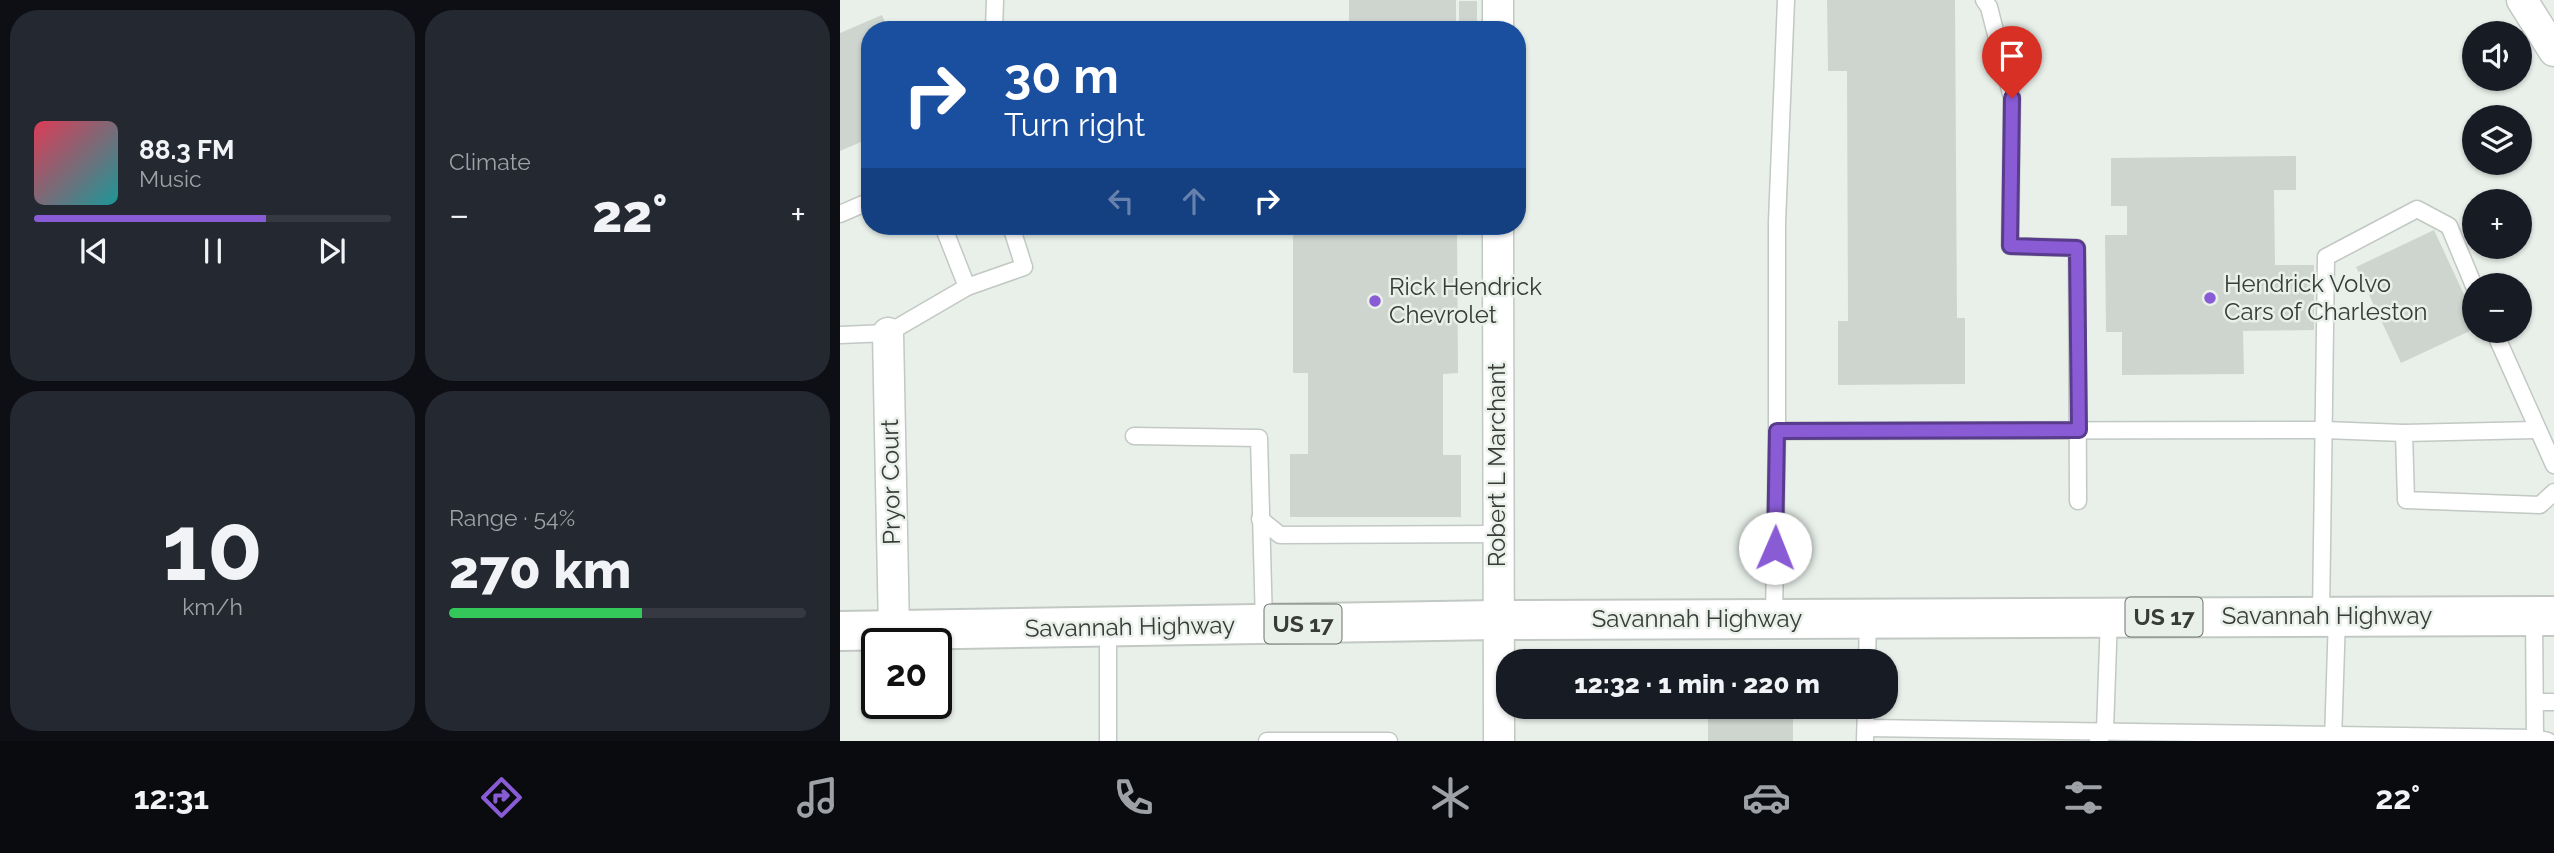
<!DOCTYPE html>
<meta charset="utf-8">
<style>
:root{--surface:#171b24;--page:#242831;--text:#f1f3f6;--muted:#9ea1a6;--line:#363941;--accent:#895cd6}
body{margin:0;font-family:Raleway,sans-serif;background:var(--page);color:var(--text);height:100vh;display:flex;flex-direction:column;font-size:26px;white-space:nowrap}
*{box-sizing:border-box;margin:0}
p{font-size:23px;color:var(--muted)}
.icon{flex:none;width:38px;height:38px;fill:none;stroke:currentColor;stroke-width:2;stroke-linecap:round;stroke-linejoin:round}
.map{position:relative;flex:1;overflow:hidden}
.sheet{display:flex;flex-direction:column;gap:10px;padding:10px;background:#0d0f14;width:840px}
.sheet>*{flex:none}
.guide{position:absolute;left:21px;top:21px;width:665px;height:214px;border-radius:28px;box-shadow:0 2px 5px #0004;background:#1a4fa0;color:#fff;overflow:hidden}
.controls{position:absolute;left:1622px;top:21px;display:grid;gap:14px}
.controls a{display:grid;place-items:center;width:70px;height:70px;border-radius:50%;background:var(--surface);box-shadow:0 2px 5px #0004;font-size:35px}
.speed{position:absolute;left:21px;top:628px;display:flex;gap:14px;font-size:35px;font-weight:700;text-align:center}
.speed>*{display:grid;place-content:center;width:91px;height:91px;border-radius:50%;background:var(--surface);box-shadow:0 2px 5px #0004;line-height:1}
.speed .limit{border:4px solid #111;border-radius:10px;background:#fff;color:#111}
.pin{position:absolute;display:grid;place-items:center;width:60px;height:60px;color:#fff;margin:-72px -30px;border-radius:50% 50% 50% 0;rotate:-45deg;box-shadow:0 0 7px #0007}
.pin .icon{rotate:45deg}
.me{position:absolute;width:77px;margin:-38px;rotate:1deg;stroke-linejoin:round;filter:drop-shadow(0 0 5px #0008)}
.turn{display:flex;align-items:center;gap:24px;height:147px;padding:0 28px;font-size:32px}
.turn .icon{width:91px;height:91px;stroke-width:2.5}
.turn b{display:block;font-size:49px;line-height:60px}
.lanes{display:flex;align-items:center;height:66px;padding:0 28px;background:#0003;justify-content:center;gap:35px;direction:ltr}
.lanes .off{opacity:.35}
.big{font-size:52px;font-weight:800;line-height:1.1}
.sheet .card{flex:1;display:flex;flex-direction:column;justify-content:center;gap:10px;min-width:0;padding:0 24px;border-radius:28px;background:var(--page)}
.sheet .dial{align-items:center;gap:0}
.dial b{font-size:91px;line-height:1}
.song{display:flex;align-items:center;gap:21px}
.cover{width:84px;height:84px;border-radius:10px;background:linear-gradient(135deg,hsl(350 70% 55%),hsl(180 70% 35%))}
.played{height:7px;border-radius:4px;background:linear-gradient(90deg,var(--accent) 65%,var(--line) 65%)}
.keys{display:flex;justify-content:space-around;direction:ltr}
.heat{display:flex;justify-content:space-between;align-items:center;font-size:38px;direction:ltr}
.charge{height:10px;border-radius:5px;background:linear-gradient(90deg,#34c759 54%,var(--line) 0)}
.sheet .tiles{flex:1;display:grid;gap:10px;grid-template-columns:repeat(2,1fr)}
.trip{position:absolute;left:656px;top:649px;width:402px;height:70px;border-radius:28px;background:var(--surface);box-shadow:0 2px 5px #0004;font-weight:800;line-height:70px;text-align:center}
.menu{display:flex;height:112px;justify-content:space-around;align-items:center;background:#090b0e;color:var(--muted)}
.menu .icon{width:49px;height:49px}
.menu .selected{color:var(--accent)}
.menu b{font-size:32px;color:var(--text)}
main{display:flex;flex:1;min-height:0}
.map>svg:first-child{display:block}
</style>
<main>
<section class="sheet">
<div class="tiles">
<div class="card">
<div class="song"><i class="cover"></i><div><b>88.3 FM</b><p>Music</p></div></div>
<div class="played"></div>
<div class="keys"><svg class="icon" aria-label="previous" viewBox="0 0 24 24"><path d="M18 5L8 12l10 7zM5 5v14"/></svg><svg class="icon" aria-label="pause" viewBox="0 0 24 24"><path d="M8 5v14M16 5v14"/></svg><svg class="icon" aria-label="next" viewBox="0 0 24 24"><path d="M6 5l10 7-10 7zM19 5v14"/></svg></div>
</div>
<div class="card"><p>Climate</p>
<div class="heat"><a>−</a><b class="big">22°</b><a>+</a></div>
</div>
<div class="card dial"><b>10</b><p>km/h</p></div>
<div class="card"><p>Range · 54%</p><b class="big">270 km</b><div class="charge"></div></div>
</div>
</section>
<div class="map">
<svg width="1714" height="741" viewBox="0 0 1714 741">
<rect width="100%" height="100%" fill="#e9f0ea"/>
<g fill="#ced5cf">
<rect x="509" y="0" width="107" height="30"/>
<polygon points="987,0 1115,0 1117,318 1125,318 1125,384 998,385 998,321 1008,321 1007,71 988,71"/>
<rect x="619" y="1" width="18" height="29"/>
<polygon points="42,15 48,30 30,30 30,138 0,151 0,33"/>
<polygon points="1456,156 1456,190 1434,190 1435,265 1474,265 1474,330 1403,331 1404,374 1282,375 1282,332 1266,332 1265,235 1287,235 1287,206 1271,206 1271,158"/>
<polygon points="453,226 649,226 649,229 617,230 618,373 603,374 603,455 621,455 621,517 450,517 450,454 468,454 468,373 453,373"/>
<polygon points="1594,230 1634,316 1634,329 1561,363 1516,267"/>
<rect x="868" y="707" width="85" height="34"/>
</g>
<g fill="none" stroke-linecap="round" stroke-linejoin="round">
<g stroke="#c2c8c3" stroke-width="19">
<g id="service">
<polyline points="1144,0 1149,7 1172,98 1170,246 1237,248 1238,501"/>
<polyline points="154,30 155,0"/>
<polyline points="0,214 30,201"/>
<polyline points="127,287 184,267 171,226"/>
<polyline points="1654,331 1714,465"/>
<polyline points="0,335 48,333 127,287 103,226"/>
<polyline points="937,431 937,222 946,0"/>
<polyline points="1564,433 1696,430"/>
<polyline points="294,436 419,438 424,624"/>
<polyline points="420,519 440,535 657,534"/>
<polyline points="1481,616 1486,257 1577,209 1609,226 1634,286"/>
<polyline points="1694,616 1695,738"/>
<polyline points="934,619 937,431 1484,430 1564,433 1566,500 1700,505 1714,492"/>
<polyline points="268,628 268,741"/>
<polyline points="1027,662 1028,618"/>
<polyline points="1695,702 1714,702"/>
<polyline points="1026,728 1695,738 1708,741"/>
<polyline points="427,741 549,741"/>
<polyline points="1025,741 1026,707"/>
<polyline points="1258,741 1265,730 1269,617"/>
<polyline points="1493,741 1497,617"/>
</g>
</g>
<g stroke="#c2c8c3" stroke-width="33">
<g id="minor">
<polyline points="1682,0 1714,51"/>
<polyline points="658,30 658,0"/>
<polyline points="658,226 659,741"/>
<polyline points="48,333 54,631"/>
</g>
</g>
<g stroke="#c2c8c3" stroke-width="42">
<polyline id="trunk" points="0,631 657,620 1714,616"/>
</g>
<use href="#service" stroke="#fff" stroke-width="16"/>
<use href="#minor" stroke="#fff" stroke-width="30"/>
<use href="#trunk" stroke="#fff" stroke-width="38"/>
</g>
<g fill="none" stroke-linecap="round" stroke-linejoin="round">
<g stroke="#593c8b" stroke-width="18">
<polyline id="route" points="935,548 937,431 1239,430 1237,248 1170,246 1172,98"/>
</g>
<use href="#route" stroke="#895cd6" stroke-width="12"/>
</g>
<g fill="#895cd6" stroke="#e9f0ea" stroke-width="2.5">
<circle cx="1370" cy="298" r="7"/>
<circle cx="535" cy="301" r="7"/>
</g>
<g text-anchor="middle" stroke-width="5" stroke-linejoin="round" paint-order="stroke">
<g fill="#e9f0ea" stroke="#6e716e" stroke-width="2">
<rect x="1285.5" y="597.5" width="77" height="39" rx="5"/>
<rect x="424.5" y="604.5" width="77" height="39" rx="5"/>
</g>
<g font-size="23" font-weight="bold" fill="#393b39">
<text x="1324" y="625">US 17</text>
<text x="463" y="632">US 17</text>
</g>
<g font-size="24" fill="#393b39" stroke="#e9f0ea" text-anchor="start">
<text x="1384" y="292">Hendrick Volvo<tspan x="1384" dy="28">Cars of Charleston</tspan></text>
<text x="549" y="295">Rick Hendrick<tspan x="549" dy="28">Chevrolet</tspan></text>
</g>
<g font-size="24" fill="#393b39" stroke="#e9f0ea">
<text transform="translate(657 465) rotate(-90)" y="8">Robert L Marchant</text>
<text transform="translate(51 482) rotate(-91)" y="8">Pryor Court</text>
<text x="1487" y="624">Savannah Highway</text>
<text x="857" y="627">Savannah Highway</text>
<text transform="translate(290 627) rotate(-1)" y="8">Savannah Highway</text>
</g>
</g>
</svg>
<div class="controls">
<a><svg class="icon" aria-label="sound" viewBox="0 0 24 24"><path d="M4 9h4l5-4v14l-5-4H4zM17 9q2 3 0 6"/></svg></a>
<a><svg class="icon" aria-label="layers" viewBox="0 0 24 24"><path d="M12 4l9 5-9 5-9-5zM3 14l9 5 9-5"/></svg></a>
<a>+</a>
<a>−</a>
</div>
<div class="speed"><div class="limit">20</div></div>
<div class="pin" style="left:1172px;top:98px;background:#d93025"><svg class="icon" aria-label="arrive" viewBox="0 0 24 24"><path d="M6 21V4h12l-3 4 3 4H6"/></svg></div>
<svg class="me" style="left:935px;top:548px" viewBox="-20 -20 40 40"><circle r="19" fill="#fff"/><path d="M0-13L10 11 0 6-10 11z" fill="#895cd6"/></svg>
<div class="trip">12:32 · 1 min · 220 m</div>
<div class="guide">
<div class="turn"><svg class="icon" aria-label="right" viewBox="0 0 24 24"><path d="M7 20v-9h11M14 6l5 5-5 5"/></svg><div><b>30 m</b>Turn right</div></div>
<div class="lanes"><svg class="icon off" aria-label="left" viewBox="0 0 24 24"><path d="M17 20v-9H6M10 6l-5 5 5 5"/></svg><svg class="icon off" aria-label="ahead" viewBox="0 0 24 24"><path d="M12 20V5M6 11l6-6 6 6"/></svg><svg class="icon" aria-label="right" viewBox="0 0 24 24"><path d="M7 20v-9h11M14 6l5 5-5 5"/></svg></div>
</div>
</div>
</main>
<nav class="menu">
<b>12:31</b>
<svg class="icon selected" aria-label="directions" viewBox="0 0 24 24"><path d="M12 3l9 9-9 9-9-9zM9 14v-3h6M13 9l2 2-2 2"/></svg>
<svg class="icon" aria-label="music" viewBox="0 0 24 24"><path d="M9 18V5l10-2v13"/><circle cx="6" cy="18" r="3"/><circle cx="16" cy="16" r="3"/></svg>
<svg class="icon" aria-label="phone" viewBox="0 0 24 24"><path d="M5 4h4l2 5-3 2q2 4 5 5l2-3 5 2v4C11 20 4 13 5 4z"/></svg>
<svg class="icon" aria-label="climate" viewBox="0 0 24 24"><path d="M12 3v18M4 7l16 10M4 17L20 7"/></svg>
<svg class="icon" aria-label="car" viewBox="0 0 24 24"><path d="M5 17H2v-5l4-1 3-4h7l3 4 3 1v5h-3M9 17h6M6 11h13"/><circle cx="7" cy="17" r="2"/><circle cx="17" cy="17" r="2"/></svg>
<svg class="icon" aria-label="filters" viewBox="0 0 24 24"><path d="M4 7h16M4 17h16"/><circle cx="9" cy="7" r="2"/><circle cx="15" cy="17" r="2"/></svg>
<b>22°</b>
</nav>
